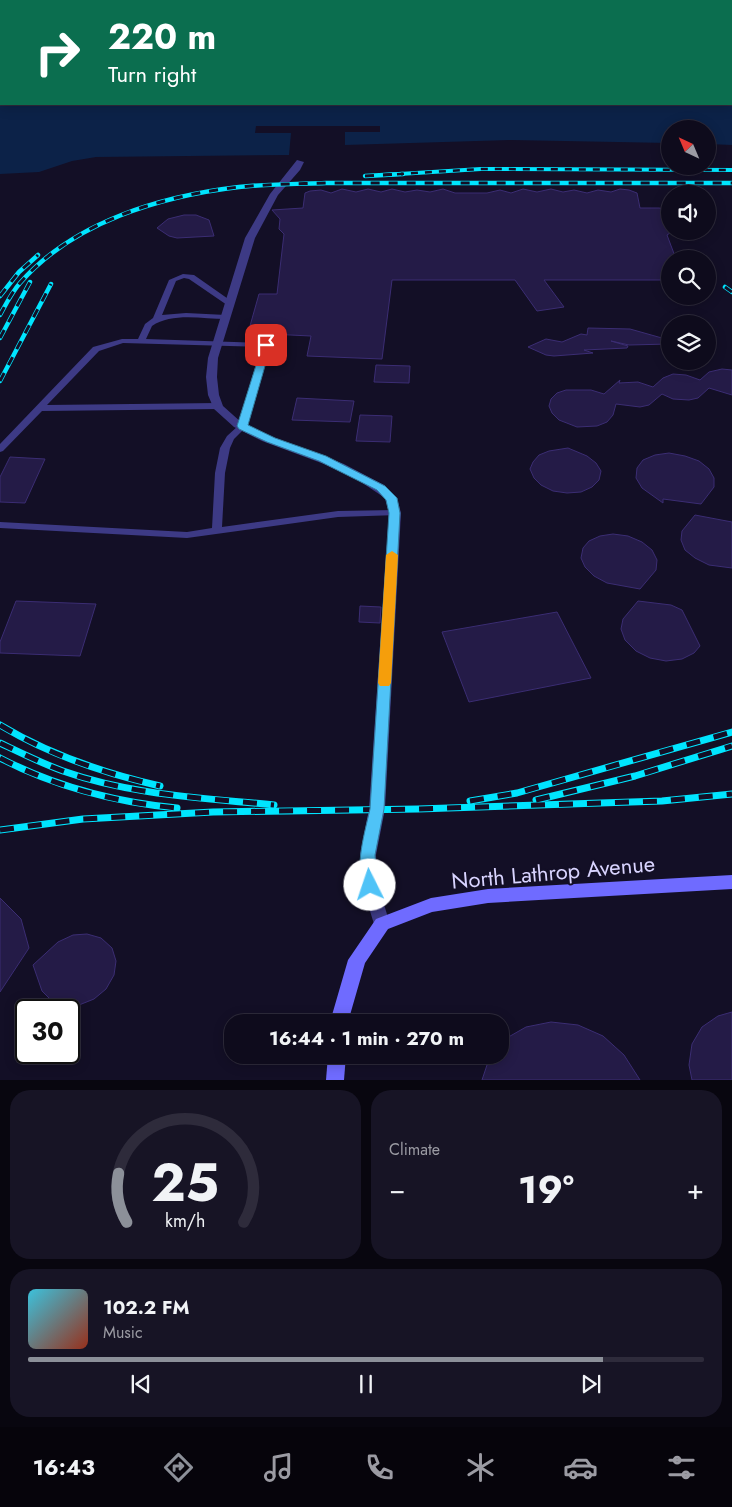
<!DOCTYPE html>
<meta charset="utf-8">
<style>
:root{--surface:#0e0b1c;--page:#171425;--text:#f1f3f6;--muted:#9b9ba3;--line:#2e2b3b;--accent:#8c9099}
body{margin:0;font-family:Jost,sans-serif;background:var(--page);color:var(--text);height:100vh;display:flex;flex-direction:column;font-size:19px;white-space:nowrap}
*{box-sizing:border-box;margin:0}
p{font-size:16px;color:var(--muted)}
.icon{flex:none;width:28px;height:28px;fill:none;stroke:currentColor;stroke-width:2;stroke-linecap:round;stroke-linejoin:round}
.map{position:relative;height:1080px;overflow:hidden}
.side{display:flex;flex-direction:column;gap:10px;padding:10px;background:#08060f;flex:1}
.side>*{flex:none}
.top-card{position:absolute;left:0px;top:0px;width:732px;height:105px;box-shadow:0 2px 12px #0003,0 0 0 1px var(--line);background:#0b6e4f;color:#fff;overflow:hidden}
.needle{width:32px;rotate:316deg}
.fabs{position:absolute;left:661px;top:120px;display:grid;gap:10px}
.fabs a{display:grid;place-items:center;width:55px;height:55px;border-radius:50%;background:var(--surface);box-shadow:0 2px 12px #0003,0 0 0 1px var(--line);font-size:25px}
.speed{position:absolute;left:15px;top:999px;display:flex;gap:10px;font-size:25px;font-weight:700;text-align:center}
.speed>*{display:grid;place-content:center;width:65px;height:65px;border-radius:50%;background:var(--surface);box-shadow:0 2px 12px #0003,0 0 0 1px var(--line);line-height:1}
.speed .limit{border:2px solid #111;border-radius:8px;background:#fff;color:#111}
.pin{position:absolute;display:grid;place-items:center;width:42px;height:42px;color:#fff;margin:-21px;border-radius:10px;box-shadow:0 2px 8px #0006}
.me{position:absolute;width:55px;margin:-28px;rotate:356deg;stroke-linejoin:round;filter:drop-shadow(0 0 4px #0008)}
.turn{display:flex;align-items:center;gap:18px;height:105px;padding:0 25px;font-size:22px}
.turn .icon{width:65px;height:65px;stroke-width:2.5}
.turn b{display:block;font-size:35px;line-height:42px}
.big{font-size:38px;font-weight:700;line-height:1.1}
.side .tile{flex:1;display:flex;flex-direction:column;justify-content:center;gap:8px;min-width:0;padding:0 18px;border-radius:20px;background:var(--page)}
.side .dial{align-items:center;gap:0}
.dial svg{height:130px;overflow:visible;fill:none;stroke:var(--line);stroke-width:7;stroke-linecap:round;text-anchor:middle}
.dial text{fill:var(--text);stroke:none}
.song{display:flex;align-items:center;gap:15px}
.cover{width:60px;height:60px;border-radius:8px;background:linear-gradient(135deg,hsl(190 70% 55%),hsl(10 70% 35%))}
.played{height:5px;border-radius:2px;background:linear-gradient(90deg,var(--accent) 85%,var(--line) 85%)}
.keys{display:flex;justify-content:space-around;direction:ltr}
.heat{display:flex;justify-content:space-between;align-items:center;font-size:28px;direction:ltr}
.side .tiles{flex:1;display:grid;gap:10px;grid-template-columns:1fr 1fr}
.tile:last-child{grid-column:span 2}
.trip{position:absolute;left:224px;top:1014px;width:285px;height:50px;border-radius:20px;background:var(--surface);box-shadow:0 2px 12px #0003,0 0 0 1px var(--line);font-weight:700;line-height:50px;text-align:center}
.tab-bar{display:flex;height:80px;justify-content:space-around;align-items:center;background:#06040b;color:var(--muted)}
.tab-bar .icon{width:35px;height:35px}
.tab-bar .on{color:var(--accent)}
.tab-bar b{font-size:22px;color:var(--text)}
.map>svg:first-child{display:block}
</style>
<div class="map">
<svg width="732" height="1080" viewBox="0 0 732 1080">
<rect width="100%" height="100%" fill="#130f26"/>
<path fill="#0c2248" fill-rule="evenodd" d="M 0,0 L 732,0 L 732,145 L 708,144 L 708,129 L 670,129 L 670,143 L 511,140 L 345,145 L 345,132 L 380,132 L 380,126 L 256,126 L 255,133 L 291,133 L 289,155 L 96,157 L 72,161 L 39,172 L 0,174 ZM 1,1 L 731,1 L 731,104 L 1,104 Z"/>
<g fill="#241b47" stroke="#3b2d73">
<polygon points="342,189 356,192 368,189 381,192 392,189 405,192 417,190 430,192 443,189 455,193 487,193 500,190 511,193 523,189 537,192 551,189 563,192 574,190 587,193 598,190 611,192 620,189 629,190 637,193 640,208 659,208 670,210 670,233 667,235 676,259 670,259 670,280 544,280 564,307 537,311 515,280 392,280 382,359 307,356 311,336 248,333 259,294 277,294 284,234 279,229 280,219 272,210 303,208 305,193 310,191 321,190 331,193"/>
<polygon points="184,215 196,215 209,220 214,236 177,238 169,236 157,228 168,219"/>
<polygon points="588,328 630,329 669,340 669,344 629,345 611,341 628,346 627,348 584,350 593,353 554,356 546,355 528,347 546,339 562,342 581,334 587,335"/>
<polygon points="376,365 410,366 409,383 374,382"/>
<polygon points="722,369 732,370 732,395 709,388 698,398 689,400 673,399 662,394 649,405 640,407 616,404 613,415 607,422 597,426 577,427 559,420 552,413 549,406 551,399 557,393 566,390 591,390 604,394 620,380 619,383 638,382 653,387 663,378 673,374 686,375 700,380 709,372"/>
<polygon points="297,398 354,401 350,422 292,420"/>
<polygon points="360,415 392,416 390,442 356,441"/>
<polygon points="568,448 587,456 596,463 601,471 599,480 592,487 581,492 567,493 553,491 541,485 534,478 530,469 533,462 539,455 549,451"/>
<polygon points="669,453 685,456 699,461 709,469 714,478 714,487 701,504 663,499 663,503 642,488 636,478 637,468 643,460 655,455"/>
<polygon points="10,457 45,459 25,503 0,502 0,477"/>
<polygon points="695,515 732,522 732,568 709,565 695,558 685,550 681,540 682,531"/>
<polygon points="613,534 628,536 642,542 652,550 657,560 656,570 640,589 607,583 594,576 585,567 581,558 583,548 589,541 600,536"/>
<polygon points="16,601 96,604 80,656 0,653 0,642"/>
<polygon points="638,601 671,605 682,610 700,646 694,653 682,659 666,661 650,658 636,651 625,640 621,629 623,619"/>
<polygon points="360,606 381,607 380,623 359,622"/>
<polygon points="557,612 591,678 469,702 442,632"/>
<polygon points="0,898 21,919 29,948 0,992"/>
<polygon points="87,934 101,938 112,948 116,961 114,975 106,989 94,999 79,1005 64,1005 51,1000 42,991 33,965 58,942 73,935"/>
<polygon points="732,1012 732,1080 692,1080 689,1065 692,1044 702,1027 718,1016"/>
<polygon points="551,1022 578,1025 603,1036 624,1055 640,1080 482,1080 489,1059 492,1055 500,1055 500,1045 505,1039 526,1027"/>
</g>
<g fill="none" stroke-linecap="round" stroke-linejoin="round">
<path fill="#3d3a85" fill-rule="evenodd" d="M 183,274 L 194,275 L 234,303 L 233,305 L 227,305 L 189,279 L 184,278 L 176,281 L 162,315 L 186,313 L 226,315 L 230,317 L 226,319 C 203,319 172,312 152,326 L 146,339 L 266,343 L 270,345 L 246,427 L 234,439 L 230,448 L 225,473 L 222,527 L 338,511 L 395,510 L 398,511 L 400,513 L 398,515 L 338,517 L 187,538 L 0,528 L 0,522 L 187,532 L 212,528 L 215,473 L 220,448 L 227,436 L 238,426 L 261,347 L 123,343 L 99,351 L 47,405 L 218,403 L 222,406 L 218,409 L 42,411 L 3,451 L 0,452 L 0,444 L 93,347 L 122,339 L 138,339 L 145,324 L 153,318 L 169,280 Z"/>
<polygon fill="#3d3a85" fill-rule="evenodd" points="297,160 304,162 300,170 278,195 255,238 218,358 217,377 219,395 223,406 242,423 270,436 344,464 384,485 397,498 401,513 385,809 376,855 378,885 390,924 388,929 382,932 376,929 374,924 362,885 360,855 369,809 389,513 385,498 358,480 324,464 262,441 234,427 214,409 208,395 206,377 208,358 245,238 270,194"/>
<g fill="#6f6bff" fill-rule="evenodd">
<polygon points="732,875 732,889 488,903 432,912 388,929 365,963 348,1022 330,1022 348,960 376,919 431,898 488,889"/>
<polygon points="328,1055 346,1055 344,1080 326,1080"/>
</g>
<g stroke="#00e5ff" stroke-width="4">
<polyline id="rail-far2" points="383,175 481,169 732,170"/>
</g>
<g stroke="#00e5ff" stroke-width="4.5">
<g id="rail-far1">
<polyline points="365,176 403,174"/>
<polyline points="725,287 732,292"/>
<polyline points="0,296 19,272 38,255"/>
<path d="M 0,315 C 6,304 12,292 20,283 C 73,222 161,196 239,187 C 268,184 297,184 326,183 L 732,183"/>
<polyline points="0,338 30,282"/>
<polyline points="0,381 51,284"/>
</g>
</g>
<g stroke="#00e5ff" stroke-width="7">
<g id="rail">
<path d="M 0,725 C 50,755 103,773 160,786"/>
<path d="M 0,743 C 21,753 41,763 63,771 C 130,795 204,798 274,805"/>
<path d="M 0,758 C 56,787 114,802 177,808"/>
<polyline points="536,800 635,776 732,746"/>
<polyline points="470,801 517,793 732,732"/>
<polyline points="0,830 83,819 213,812 418,809 662,801 732,794"/>
</g>
</g>
<use href="#rail-far2" stroke="#130f26" stroke-width="2.5" stroke-dasharray="7" stroke-linecap="butt"/>
<use href="#rail-far1" stroke="#130f26" stroke-width="3" stroke-dasharray="9" stroke-linecap="butt"/>
<use href="#rail" stroke="#130f26" stroke-width="5" stroke-dasharray="14" stroke-linecap="butt"/>
</g>
<path fill="#4fc3f7" stroke="#337fa1" d="M 263,343 L 266,343 L 271,345 L 248,425 L 275,438 L 326,456 L 385,486 L 397,498 L 400,513 L 384,809 L 375,855 L 377,885 L 375,889 L 370,891 L 364,889 C 354,867 365,832 370,809 L 389,513 L 386,500 L 377,490 L 319,461 L 267,442 L 239,429 L 237,426 Z"/>
<polygon fill="#f59e0b" points="392,551 398,555 391,683 389,686 380,686 378,683 386,555"/>
<g text-anchor="middle" stroke-width="4" stroke-linejoin="round" paint-order="stroke">
<g font-size="22" fill="#d9d4ff" stroke="#130f26">
<text transform="translate(553 872) rotate(-5)" y="8">North Lathrop Avenue</text>
</g>
</g>
</svg>
<div class="fabs">
<a><svg class="needle" viewBox="-14 -14 28 28"><path d="M0-13l5 13h-10z" fill="#e53935"/><path d="M0 13l5-13h-10z" fill="#9b9ba3"/></svg></a>
<a><svg class="icon" aria-label="sound" viewBox="0 0 24 24"><path d="M4 9h4l5-4v14l-5-4H4zM17 9q2 3 0 6"/></svg></a>
<a><svg class="icon" aria-label="search" viewBox="0 0 24 24"><circle cx="10" cy="10" r="6"/><path d="M15 15l6 6"/></svg></a>
<a><svg class="icon" aria-label="layers" viewBox="0 0 24 24"><path d="M12 4l9 5-9 5-9-5zM3 14l9 5 9-5"/></svg></a>
</div>
<div class="speed"><div class="limit">30</div></div>
<div class="pin" style="left:266px;top:345px;background:#d93025"><svg class="icon" aria-label="arrive" viewBox="0 0 24 24"><path d="M6 21V4h12l-3 4 3 4H6"/></svg></div>
<svg class="me" style="left:370px;top:885px" viewBox="-20 -20 40 40"><circle r="19" fill="#fff"/><path d="M0-13L10 11 0 6-10 11z" fill="#4fc3f7"/></svg>
<div class="trip">16:44 · 1 min · 270 m</div>
<div class="top-card">
<div class="turn"><svg class="icon" aria-label="right" viewBox="0 0 24 24"><path d="M7 20v-9h11M14 6l5 5-5 5"/></svg><div><b>220 m</b>Turn right</div></div>
</div>
</div>
<section class="side">
<div class="tiles">
<div class="tile dial"><svg viewBox="0 0 100 80">
<path d="M14 69A42 42 0 1 1 86 69"/>
<path d="M14 69A42 42 0 0 1 9 39" stroke="#8c9099"/>
<text x="50" y="56" font-size="32" font-weight="700">25</text>
<text x="50" y="72" font-size="11">km/h</text>
</svg></div>
<div class="tile"><p>Climate</p>
<div class="heat"><a>−</a><b class="big">19°</b><a>+</a></div>
</div>
<div class="tile">
<div class="song"><i class="cover"></i><div><b>102.2 FM</b><p>Music</p></div></div>
<div class="played"></div>
<div class="keys"><svg class="icon" aria-label="previous" viewBox="0 0 24 24"><path d="M18 5L8 12l10 7zM5 5v14"/></svg><svg class="icon" aria-label="pause" viewBox="0 0 24 24"><path d="M8 5v14M16 5v14"/></svg><svg class="icon" aria-label="next" viewBox="0 0 24 24"><path d="M6 5l10 7-10 7zM19 5v14"/></svg></div>
</div>
</div>
</section>
<nav class="tab-bar">
<b>16:43</b>
<svg class="icon on" aria-label="directions" viewBox="0 0 24 24"><path d="M12 3l9 9-9 9-9-9zM9 14v-3h6M13 9l2 2-2 2"/></svg>
<svg class="icon" aria-label="music" viewBox="0 0 24 24"><path d="M9 18V5l10-2v13"/><circle cx="6" cy="18" r="3"/><circle cx="16" cy="16" r="3"/></svg>
<svg class="icon" aria-label="phone" viewBox="0 0 24 24"><path d="M5 4h4l2 5-3 2q2 4 5 5l2-3 5 2v4C11 20 4 13 5 4z"/></svg>
<svg class="icon" aria-label="climate" viewBox="0 0 24 24"><path d="M12 3v18M4 7l16 10M4 17L20 7"/></svg>
<svg class="icon" aria-label="car" viewBox="0 0 24 24"><path d="M5 17H2v-5l4-1 3-4h7l3 4 3 1v5h-3M9 17h6M6 11h13"/><circle cx="7" cy="17" r="2"/><circle cx="17" cy="17" r="2"/></svg>
<svg class="icon" aria-label="filters" viewBox="0 0 24 24"><path d="M4 7h16M4 17h16"/><circle cx="9" cy="7" r="2"/><circle cx="15" cy="17" r="2"/></svg>
</nav>
